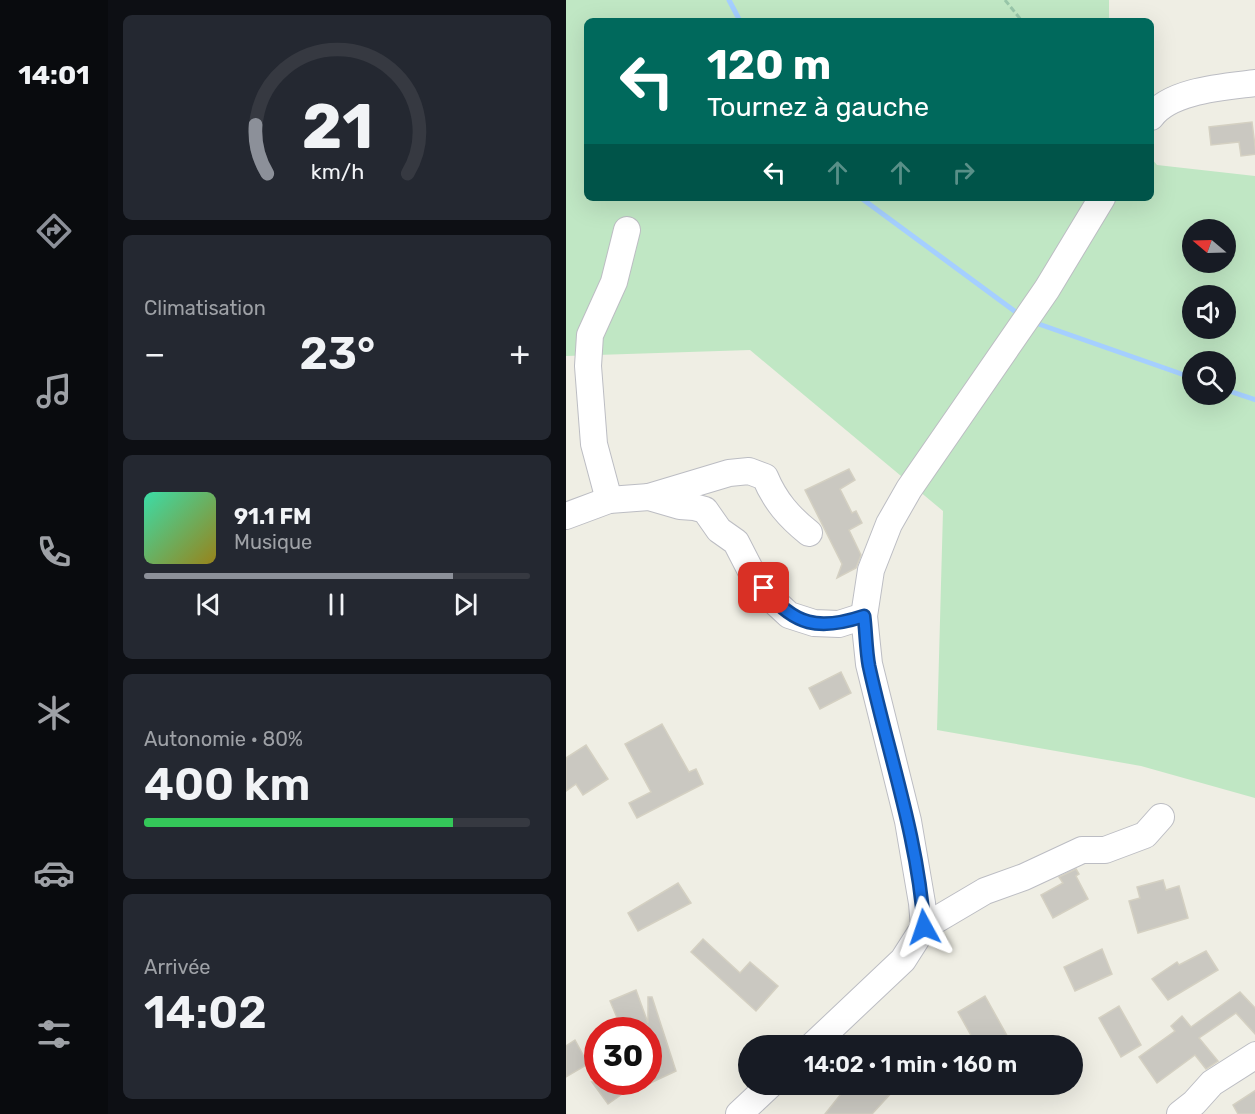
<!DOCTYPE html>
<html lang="fr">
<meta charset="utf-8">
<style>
:root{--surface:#171b24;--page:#242831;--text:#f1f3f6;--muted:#9ea1a6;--line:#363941;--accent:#8c9099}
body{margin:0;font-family:Rubik,sans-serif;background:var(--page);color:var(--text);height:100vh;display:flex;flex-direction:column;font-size:22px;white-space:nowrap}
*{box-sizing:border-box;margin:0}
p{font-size:20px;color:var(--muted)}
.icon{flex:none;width:33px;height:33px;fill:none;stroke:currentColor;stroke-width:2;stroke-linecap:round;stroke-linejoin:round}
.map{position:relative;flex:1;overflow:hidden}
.details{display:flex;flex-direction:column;gap:15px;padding:15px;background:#0d0f14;width:458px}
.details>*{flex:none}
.guide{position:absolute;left:18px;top:18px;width:570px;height:183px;border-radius:9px;box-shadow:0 6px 24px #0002;background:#00695c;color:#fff;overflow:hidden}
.needle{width:39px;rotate:289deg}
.fabs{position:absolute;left:616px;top:219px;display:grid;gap:12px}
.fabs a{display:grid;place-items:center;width:54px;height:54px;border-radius:50%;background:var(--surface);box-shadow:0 6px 24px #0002;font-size:30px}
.speed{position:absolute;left:18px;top:1017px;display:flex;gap:12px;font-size:30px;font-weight:700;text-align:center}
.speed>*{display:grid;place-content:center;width:78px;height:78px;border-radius:50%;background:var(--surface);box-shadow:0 6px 24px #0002;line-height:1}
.speed .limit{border:9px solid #d22;background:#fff;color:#111}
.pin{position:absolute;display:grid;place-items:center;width:51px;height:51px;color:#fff;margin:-26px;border-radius:12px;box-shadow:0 3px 9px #0006}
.me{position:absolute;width:66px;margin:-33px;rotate:355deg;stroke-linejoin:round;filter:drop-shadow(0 0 4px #0008)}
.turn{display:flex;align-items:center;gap:21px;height:126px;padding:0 24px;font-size:27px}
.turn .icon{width:78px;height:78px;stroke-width:2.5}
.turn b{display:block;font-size:42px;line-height:51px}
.lanes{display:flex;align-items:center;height:57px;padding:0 24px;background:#0003;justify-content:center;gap:30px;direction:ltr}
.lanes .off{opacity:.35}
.big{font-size:45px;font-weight:600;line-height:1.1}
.details .card{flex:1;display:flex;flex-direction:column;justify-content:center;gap:9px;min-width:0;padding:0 21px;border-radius:9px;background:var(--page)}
.details .dial{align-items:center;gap:0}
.dial svg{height:156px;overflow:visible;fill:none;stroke:var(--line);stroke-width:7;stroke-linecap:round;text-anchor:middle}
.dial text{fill:var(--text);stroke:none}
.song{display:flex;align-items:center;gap:18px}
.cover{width:72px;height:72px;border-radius:9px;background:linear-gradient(135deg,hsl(160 70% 55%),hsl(50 70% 35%))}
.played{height:6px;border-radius:3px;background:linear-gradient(90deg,var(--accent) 80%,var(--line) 80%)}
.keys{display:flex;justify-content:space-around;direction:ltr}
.heat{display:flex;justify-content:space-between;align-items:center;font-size:33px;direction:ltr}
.charge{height:9px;border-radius:4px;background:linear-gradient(90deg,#34c759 80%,var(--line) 0)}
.trip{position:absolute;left:172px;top:1035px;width:345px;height:60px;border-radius:30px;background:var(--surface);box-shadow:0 6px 24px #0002;font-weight:600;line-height:60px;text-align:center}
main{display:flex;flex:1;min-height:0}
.tabs{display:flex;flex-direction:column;width:108px;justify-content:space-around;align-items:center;background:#090b0e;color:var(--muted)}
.tabs .icon{width:42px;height:42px}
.tabs .current{color:var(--accent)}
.tabs b{font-size:27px;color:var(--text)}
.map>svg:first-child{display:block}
</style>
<main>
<nav class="tabs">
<b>14:01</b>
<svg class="icon current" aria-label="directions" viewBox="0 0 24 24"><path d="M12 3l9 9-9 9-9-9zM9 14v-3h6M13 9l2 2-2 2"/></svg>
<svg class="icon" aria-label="music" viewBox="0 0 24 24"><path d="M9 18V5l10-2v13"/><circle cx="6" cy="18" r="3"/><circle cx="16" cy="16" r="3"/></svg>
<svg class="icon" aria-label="phone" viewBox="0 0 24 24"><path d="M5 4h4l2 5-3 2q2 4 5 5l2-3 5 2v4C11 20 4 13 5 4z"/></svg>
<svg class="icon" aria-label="climate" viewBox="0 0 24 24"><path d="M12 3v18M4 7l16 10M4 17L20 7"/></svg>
<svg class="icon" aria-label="car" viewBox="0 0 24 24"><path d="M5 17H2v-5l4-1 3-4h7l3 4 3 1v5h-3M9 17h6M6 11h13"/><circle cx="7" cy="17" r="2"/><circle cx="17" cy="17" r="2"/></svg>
<svg class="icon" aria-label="filters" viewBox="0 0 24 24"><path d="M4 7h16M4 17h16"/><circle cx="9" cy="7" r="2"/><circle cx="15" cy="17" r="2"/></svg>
</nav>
<section class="details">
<div class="card dial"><svg viewBox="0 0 100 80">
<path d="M14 69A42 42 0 1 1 86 69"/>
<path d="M14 69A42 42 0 0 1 8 44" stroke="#8c9099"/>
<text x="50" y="56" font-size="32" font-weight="700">21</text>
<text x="50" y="72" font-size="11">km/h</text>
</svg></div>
<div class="card"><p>Climatisation</p>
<div class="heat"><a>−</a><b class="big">23°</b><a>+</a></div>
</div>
<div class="card">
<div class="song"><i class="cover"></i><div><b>91.1 FM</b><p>Musique</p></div></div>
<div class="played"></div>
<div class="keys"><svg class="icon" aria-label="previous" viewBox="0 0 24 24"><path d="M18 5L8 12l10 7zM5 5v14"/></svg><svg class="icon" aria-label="pause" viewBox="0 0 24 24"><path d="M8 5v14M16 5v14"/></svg><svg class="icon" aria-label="next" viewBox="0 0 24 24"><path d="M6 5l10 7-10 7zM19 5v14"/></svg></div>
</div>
<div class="card"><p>Autonomie · 80%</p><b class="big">400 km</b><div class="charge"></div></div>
<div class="card"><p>Arrivée</p><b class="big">14:02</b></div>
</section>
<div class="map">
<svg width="690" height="1114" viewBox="0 0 690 1114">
<rect width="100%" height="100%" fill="#efeee4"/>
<path fill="#c0e7c4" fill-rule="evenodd" d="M 0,0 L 543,0 L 543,21 L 21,21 L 21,198 L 585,198 L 585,158 L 591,165 L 689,176 L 689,798 L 575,766 L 371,730 L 377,511 L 184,350 L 0,356 ZM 627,230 L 660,230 L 660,262 L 627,262 ZM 627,296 L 660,296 L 660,328 L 627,328 ZM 627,362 L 660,362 L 660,394 L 627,394 Z"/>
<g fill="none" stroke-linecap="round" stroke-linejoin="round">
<g stroke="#a5cfff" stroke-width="5">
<polyline points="163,0 174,21"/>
<polyline points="295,198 454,315"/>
<polyline points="467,322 627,378"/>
<polyline points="660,390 690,400"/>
</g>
</g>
<g fill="#cac8c1" stroke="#d4d0c2" stroke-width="1.5">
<polygon points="686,122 690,154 675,156 673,142 645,145 643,127"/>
<polygon points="283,469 289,480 274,489 286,513 290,511 296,523 283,530 295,555 290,568 271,578 276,564 239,490"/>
<polygon points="275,672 285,693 254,709 243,688"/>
<polygon points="96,724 123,772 130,769 137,784 71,818 63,803 85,792 59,744"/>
<polygon points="20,745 42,779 17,795 10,784 0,791 0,758"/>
<polygon points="510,869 513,874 510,876 522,899 487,918 475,895 497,883 493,877"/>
<polygon points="597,880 600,890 613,886 622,918 572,933 563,901 574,898 571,887"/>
<polygon points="112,883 125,903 72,931 62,913"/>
<polygon points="137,939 174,973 184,962 212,986 190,1011 125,952"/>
<polygon points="536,949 546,974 509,991 498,967"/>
<polygon points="640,951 652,970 602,1000 586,979 611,962 613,965"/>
<polygon points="70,990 82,1023 82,997 86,997 110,1071 82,1084 82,1030 65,1030 63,1024 55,1027 44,1001"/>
<polygon points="674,992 690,1009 690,1035 670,1013 633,1038 652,1061 640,1069 629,1055 591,1083 573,1057 609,1031 605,1026 616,1016 625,1027"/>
<polygon points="419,996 444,1041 436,1046 411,1046 392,1012"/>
<polygon points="553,1006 575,1045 555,1057 533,1018"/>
<polygon points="9,1040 22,1064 0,1077 0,1046"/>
<polygon points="26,1082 73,1082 42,1104"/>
<polygon points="283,1084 292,1091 297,1084 320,1084 327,1091 306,1114 259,1114"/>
<polygon points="690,1090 690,1114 672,1114 667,1105"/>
</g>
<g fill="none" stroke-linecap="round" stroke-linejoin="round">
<g stroke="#bcbdc3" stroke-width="28">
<g id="minor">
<path d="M 585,117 C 604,90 659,87 690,83"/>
<path d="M 83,497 L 163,473 L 183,471 L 199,477 C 209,501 223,517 243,533"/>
<polyline points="43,500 28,444 22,366 24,335 48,282 61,230"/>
<polyline points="0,516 43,500 83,497 114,506 128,507 139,510 153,530 170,542 187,575 209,602 223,615 248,623 273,624 298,616"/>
<polyline points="358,927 419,891 458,877 516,850 539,850 579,835 595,817"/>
<polyline points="246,1046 337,960 358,927 356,903 342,821 303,664 298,616 305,570 323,524 343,489 481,289 536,198"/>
<polyline points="173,1114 205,1084"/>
<polyline points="614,1114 628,1103 646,1083 690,1055"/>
</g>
</g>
<polyline stroke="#98c6a9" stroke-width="3" stroke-dasharray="6 3" stroke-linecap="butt" points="439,0 456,21"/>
<use href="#minor" stroke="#fff" stroke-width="26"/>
</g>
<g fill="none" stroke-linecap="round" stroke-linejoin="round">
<g stroke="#114b97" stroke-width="15">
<path id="route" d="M 198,588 C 228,626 253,631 298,616 C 300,632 300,650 303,666 C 322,753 352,837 358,927"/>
</g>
<use href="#route" stroke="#1a73e8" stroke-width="10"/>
</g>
</svg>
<div class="fabs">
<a><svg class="needle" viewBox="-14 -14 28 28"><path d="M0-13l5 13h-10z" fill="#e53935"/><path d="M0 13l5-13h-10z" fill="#9ea1a6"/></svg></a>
<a><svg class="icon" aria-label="sound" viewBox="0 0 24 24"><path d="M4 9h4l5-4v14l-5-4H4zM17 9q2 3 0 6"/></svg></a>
<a><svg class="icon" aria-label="search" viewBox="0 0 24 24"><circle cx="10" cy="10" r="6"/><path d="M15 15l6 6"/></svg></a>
</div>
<div class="speed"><div class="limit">30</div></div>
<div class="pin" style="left:198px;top:588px;background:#d93025"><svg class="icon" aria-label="arrive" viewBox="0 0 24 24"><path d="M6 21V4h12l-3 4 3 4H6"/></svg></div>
<svg class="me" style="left:358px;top:927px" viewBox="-20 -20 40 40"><path d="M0-17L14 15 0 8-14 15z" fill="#1a73e8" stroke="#fff" stroke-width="4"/></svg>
<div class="trip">14:02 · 1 min · 160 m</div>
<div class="guide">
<div class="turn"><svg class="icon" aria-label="left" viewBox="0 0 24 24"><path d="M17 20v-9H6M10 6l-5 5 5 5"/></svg><div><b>120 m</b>Tournez à gauche</div></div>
<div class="lanes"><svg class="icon" aria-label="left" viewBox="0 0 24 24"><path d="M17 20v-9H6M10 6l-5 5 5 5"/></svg><svg class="icon off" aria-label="ahead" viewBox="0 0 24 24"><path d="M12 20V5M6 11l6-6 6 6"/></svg><svg class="icon off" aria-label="ahead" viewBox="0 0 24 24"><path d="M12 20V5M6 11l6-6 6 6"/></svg><svg class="icon off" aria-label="right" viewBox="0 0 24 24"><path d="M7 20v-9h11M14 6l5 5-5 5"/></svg></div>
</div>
</div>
</main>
